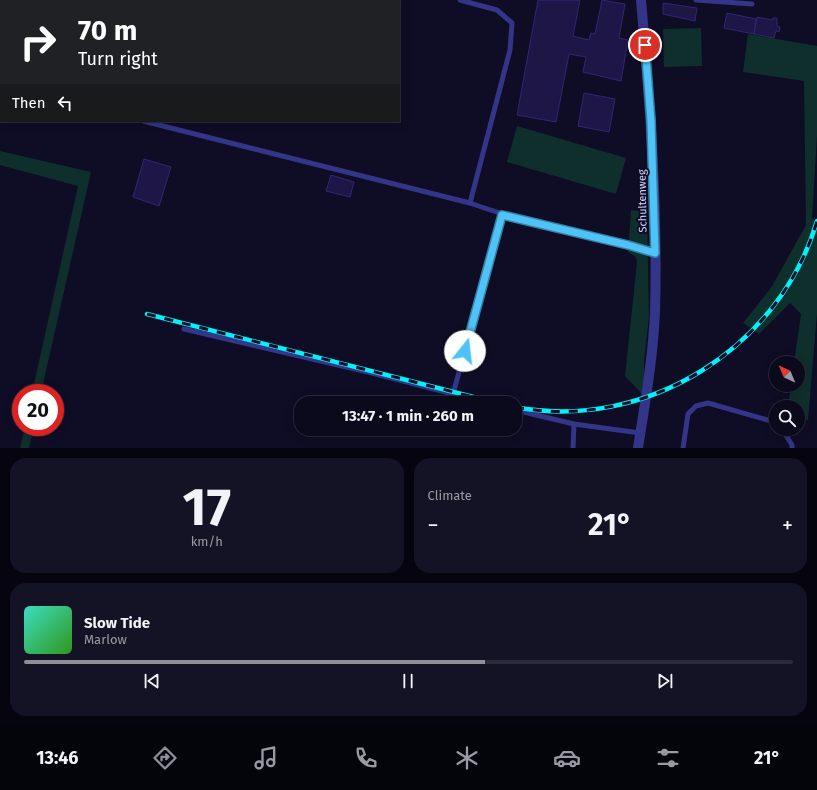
<!DOCTYPE html>
<meta charset="utf-8">
<style>
:root{--surface:#0b091c;--page:#141225;--text:#f1f3f6;--muted:#9a9aa3;--line:#2b2a3b;--accent:#8c9099}
body{margin:0;font-family:"Fira Sans",sans-serif;background:var(--page);color:var(--text);height:100vh;display:flex;flex-direction:column;font-size:15px;white-space:nowrap}
*{box-sizing:border-box;margin:0}
p{font-size:13px;color:var(--muted)}
.icon{flex:none;width:22px;height:22px;fill:none;stroke:currentColor;stroke-width:2;stroke-linecap:round;stroke-linejoin:round}
.map{position:relative;height:448px;overflow:hidden}
.drawer{display:flex;flex-direction:column;gap:10px;padding:10px;background:#06050f;flex:1}
.drawer>*{flex:none}
.banner{position:absolute;left:0px;top:0px;width:400px;height:122px;box-shadow:0 2px 10px #0003,0 0 0 1px var(--line);background:#202124;color:#fff;overflow:hidden}
.needle{width:26px;rotate:316deg}
.buttons{position:absolute;left:769px;top:356px;display:grid;gap:8px}
.buttons a{display:grid;place-items:center;width:36px;height:36px;border-radius:50%;background:var(--surface);box-shadow:0 2px 10px #0003,0 0 0 1px var(--line);font-size:20px}
.speed{position:absolute;left:12px;top:384px;display:flex;gap:8px;font-size:20px;font-weight:700;text-align:center}
.speed>*{display:grid;place-content:center;width:52px;height:52px;border-radius:50%;background:var(--surface);box-shadow:0 2px 10px #0003,0 0 0 1px var(--line);line-height:1}
.speed .limit{border:6px solid #d22;background:#fff;color:#111}
.pin{position:absolute;display:grid;place-items:center;width:34px;height:34px;color:#fff;margin:-17px;border:2px solid #fff;border-radius:50%;box-shadow:0 1px 4px #0007}
.me{position:absolute;width:44px;margin:-22px;rotate:16deg;stroke-linejoin:round;filter:drop-shadow(0 0 3px #0008)}
.turn{display:flex;align-items:center;gap:14px;height:84px;padding:0 12px;font-size:18px}
.turn .icon{width:52px;height:52px;stroke-width:2.5}
.turn b{display:block;font-size:28px;line-height:34px}
.then{display:flex;align-items:center;height:38px;padding:0 12px;background:#0003;gap:8px;font-size:15px}
.big{font-size:30px;font-weight:700;line-height:1.1}
.drawer .widget{flex:1;display:flex;flex-direction:column;justify-content:center;gap:6px;min-width:0;padding:0 14px;border-radius:16px;background:var(--page)}
.drawer .dial{align-items:center;gap:0}
.dial b{font-size:52px;line-height:1}
.song{display:flex;align-items:center;gap:12px}
.cover{width:48px;height:48px;border-radius:6px;background:linear-gradient(135deg,hsl(170 70% 55%),hsl(110 70% 35%))}
.played{height:4px;border-radius:2px;background:linear-gradient(90deg,var(--accent) 60%,var(--line) 60%)}
.keys{display:flex;justify-content:space-around;direction:ltr}
.heat{display:flex;justify-content:space-between;align-items:center;font-size:22px;direction:ltr}
.drawer .tiles{flex:1;display:grid;gap:10px;grid-template-columns:1fr 1fr}
.widget:last-child{grid-column:span 2}
.trip{position:absolute;left:294px;top:396px;width:228px;height:40px;border-radius:16px;background:var(--surface);box-shadow:0 2px 10px #0003,0 0 0 1px var(--line);font-weight:700;line-height:40px;text-align:center}
.tabs{display:flex;height:64px;justify-content:space-around;align-items:center;background:#04040b;color:var(--muted)}
.tabs .icon{width:28px;height:28px}
.tabs .current{color:var(--accent)}
.tabs b{font-size:18px;color:var(--text)}
.map>svg:first-child{display:block}
</style>
<div class="map">
<svg width="817" height="448" viewBox="0 0 817 448">
<rect width="100%" height="100%" fill="#0f0c25"/>
<g fill="#0f2f2c">
<polygon points="701,28 702,66 664,67 663,29"/>
<polygon points="748,34 817,46 817,136 812,217 817,225 817,313 808,420 798,418 798,407 788,407 791,385 798,385 798,363 794,363 801,314 790,303 759,334 743,323 771,288 806,225 804,81 743,72"/>
<polygon points="517,126 626,158 616,194 507,162"/>
<polygon points="0,151 91,172 41,393 32,393 78,186 0,165"/>
<polygon points="631,210 647,212 649,316 644,362 645,397 625,376 637,262 636,257 628,252"/>
<polygon points="25,427 34,427 29,448 20,448"/>
</g>
<g fill="#1d1647" stroke="#312675">
<polygon points="538,0 580,0 573,36 589,40 591,33 595,34 602,0 625,4 619,38 628,40 621,81 583,72 586,57 569,54 556,122 517,115"/>
<polygon points="663,3 697,8 695,21 663,14"/>
<polygon points="727,13 756,19 754,34 724,28"/>
<polygon points="757,17 772,20 773,18 777,18 777,26 780,27 779,32 776,31 774,38 754,34"/>
<polygon points="584,93 615,99 609,132 578,126"/>
<polygon points="144,159 171,167 159,206 133,197"/>
<polygon points="331,175 354,182 350,197 326,191"/>
</g>
<g fill="none" stroke-linecap="round" stroke-linejoin="round">
<g stroke="#333588" stroke-width="5">
<polyline points="460,0 497,10 512,23 510,50 470,203"/>
<polyline points="696,0 752,4"/>
<polyline points="0,84 1,84"/>
<path d="M 143,121 L 470,203 C 530,225 594,234 655,253"/>
<polyline points="184,329 372,373 488,403"/>
<polyline points="453,394 502,215"/>
<polyline points="515,410 574,424 640,433"/>
<polyline points="782,429 792,445 792,448"/>
<polyline points="573,448 574,424"/>
<polyline points="683,448 688,414 696,406 708,403 771,421 776,425"/>
</g>
<path stroke="#333588" stroke-width="10" d="M 638,448 C 645,403 653,358 655,312 C 658,208 650,104 641,0"/>
<g stroke="#00f2fb" stroke-width="4.5">
<g id="rail">
<polyline points="147,314 497,403"/>
<path d="M 515,407 C 646,432 780,348 817,221"/>
</g>
</g>
<use href="#rail" stroke="#0f0c25" stroke-width="3" stroke-dasharray="9" stroke-linecap="butt"/>
</g>
<g fill="none" stroke-linecap="round" stroke-linejoin="round">
<g stroke="#337fa1" stroke-width="10">
<polyline id="route" points="465,351 502,215 628,245 655,253 651,121 645,45"/>
</g>
<use href="#route" stroke="#4fc3f7" stroke-width="7"/>
</g>
<g text-anchor="middle" stroke-width="4" stroke-linejoin="round" paint-order="stroke">
<g font-size="11" fill="#d2d0ff" stroke="#0f0c25">
<text transform="translate(642 201) rotate(-91)" y="4">Schultenweg</text>
</g>
</g>
</svg>
<div class="buttons">
<a><svg class="needle" viewBox="-14 -14 28 28"><path d="M0-13l5 13h-10z" fill="#e53935"/><path d="M0 13l5-13h-10z" fill="#9a9aa3"/></svg></a>
<a><svg class="icon" aria-label="search" viewBox="0 0 24 24"><circle cx="10" cy="10" r="6"/><path d="M15 15l6 6"/></svg></a>
</div>
<div class="speed"><div class="limit">20</div></div>
<div class="pin" style="left:645px;top:45px;background:#d93025"><svg class="icon" aria-label="arrive" viewBox="0 0 24 24"><path d="M6 21V4h12l-3 4 3 4H6"/></svg></div>
<svg class="me" style="left:465px;top:351px" viewBox="-20 -20 40 40"><circle r="19" fill="#fff"/><path d="M0-13L10 11 0 6-10 11z" fill="#4fc3f7"/></svg>
<div class="trip">13:47 · 1 min · 260 m</div>
<div class="banner">
<div class="turn"><svg class="icon" aria-label="right" viewBox="0 0 24 24"><path d="M7 20v-9h11M14 6l5 5-5 5"/></svg><div><b>70 m</b>Turn right</div></div>
<div class="then">Then<svg class="icon" aria-label="left" viewBox="0 0 24 24"><path d="M17 20v-9H6M10 6l-5 5 5 5"/></svg></div>
</div>
</div>
<section class="drawer">
<div class="tiles">
<div class="widget dial"><b>17</b><p>km/h</p></div>
<div class="widget"><p>Climate</p>
<div class="heat"><a>−</a><b class="big">21°</b><a>+</a></div>
</div>
<div class="widget">
<div class="song"><i class="cover"></i><div><b>Slow Tide</b><p>Marlow</p></div></div>
<div class="played"></div>
<div class="keys"><svg class="icon" aria-label="previous" viewBox="0 0 24 24"><path d="M18 5L8 12l10 7zM5 5v14"/></svg><svg class="icon" aria-label="pause" viewBox="0 0 24 24"><path d="M8 5v14M16 5v14"/></svg><svg class="icon" aria-label="next" viewBox="0 0 24 24"><path d="M6 5l10 7-10 7zM19 5v14"/></svg></div>
</div>
</div>
</section>
<nav class="tabs">
<b>13:46</b>
<svg class="icon current" aria-label="directions" viewBox="0 0 24 24"><path d="M12 3l9 9-9 9-9-9zM9 14v-3h6M13 9l2 2-2 2"/></svg>
<svg class="icon" aria-label="music" viewBox="0 0 24 24"><path d="M9 18V5l10-2v13"/><circle cx="6" cy="18" r="3"/><circle cx="16" cy="16" r="3"/></svg>
<svg class="icon" aria-label="phone" viewBox="0 0 24 24"><path d="M5 4h4l2 5-3 2q2 4 5 5l2-3 5 2v4C11 20 4 13 5 4z"/></svg>
<svg class="icon" aria-label="climate" viewBox="0 0 24 24"><path d="M12 3v18M4 7l16 10M4 17L20 7"/></svg>
<svg class="icon" aria-label="car" viewBox="0 0 24 24"><path d="M5 17H2v-5l4-1 3-4h7l3 4 3 1v5h-3M9 17h6M6 11h13"/><circle cx="7" cy="17" r="2"/><circle cx="17" cy="17" r="2"/></svg>
<svg class="icon" aria-label="filters" viewBox="0 0 24 24"><path d="M4 7h16M4 17h16"/><circle cx="9" cy="7" r="2"/><circle cx="15" cy="17" r="2"/></svg>
<b>21°</b>
</nav>
